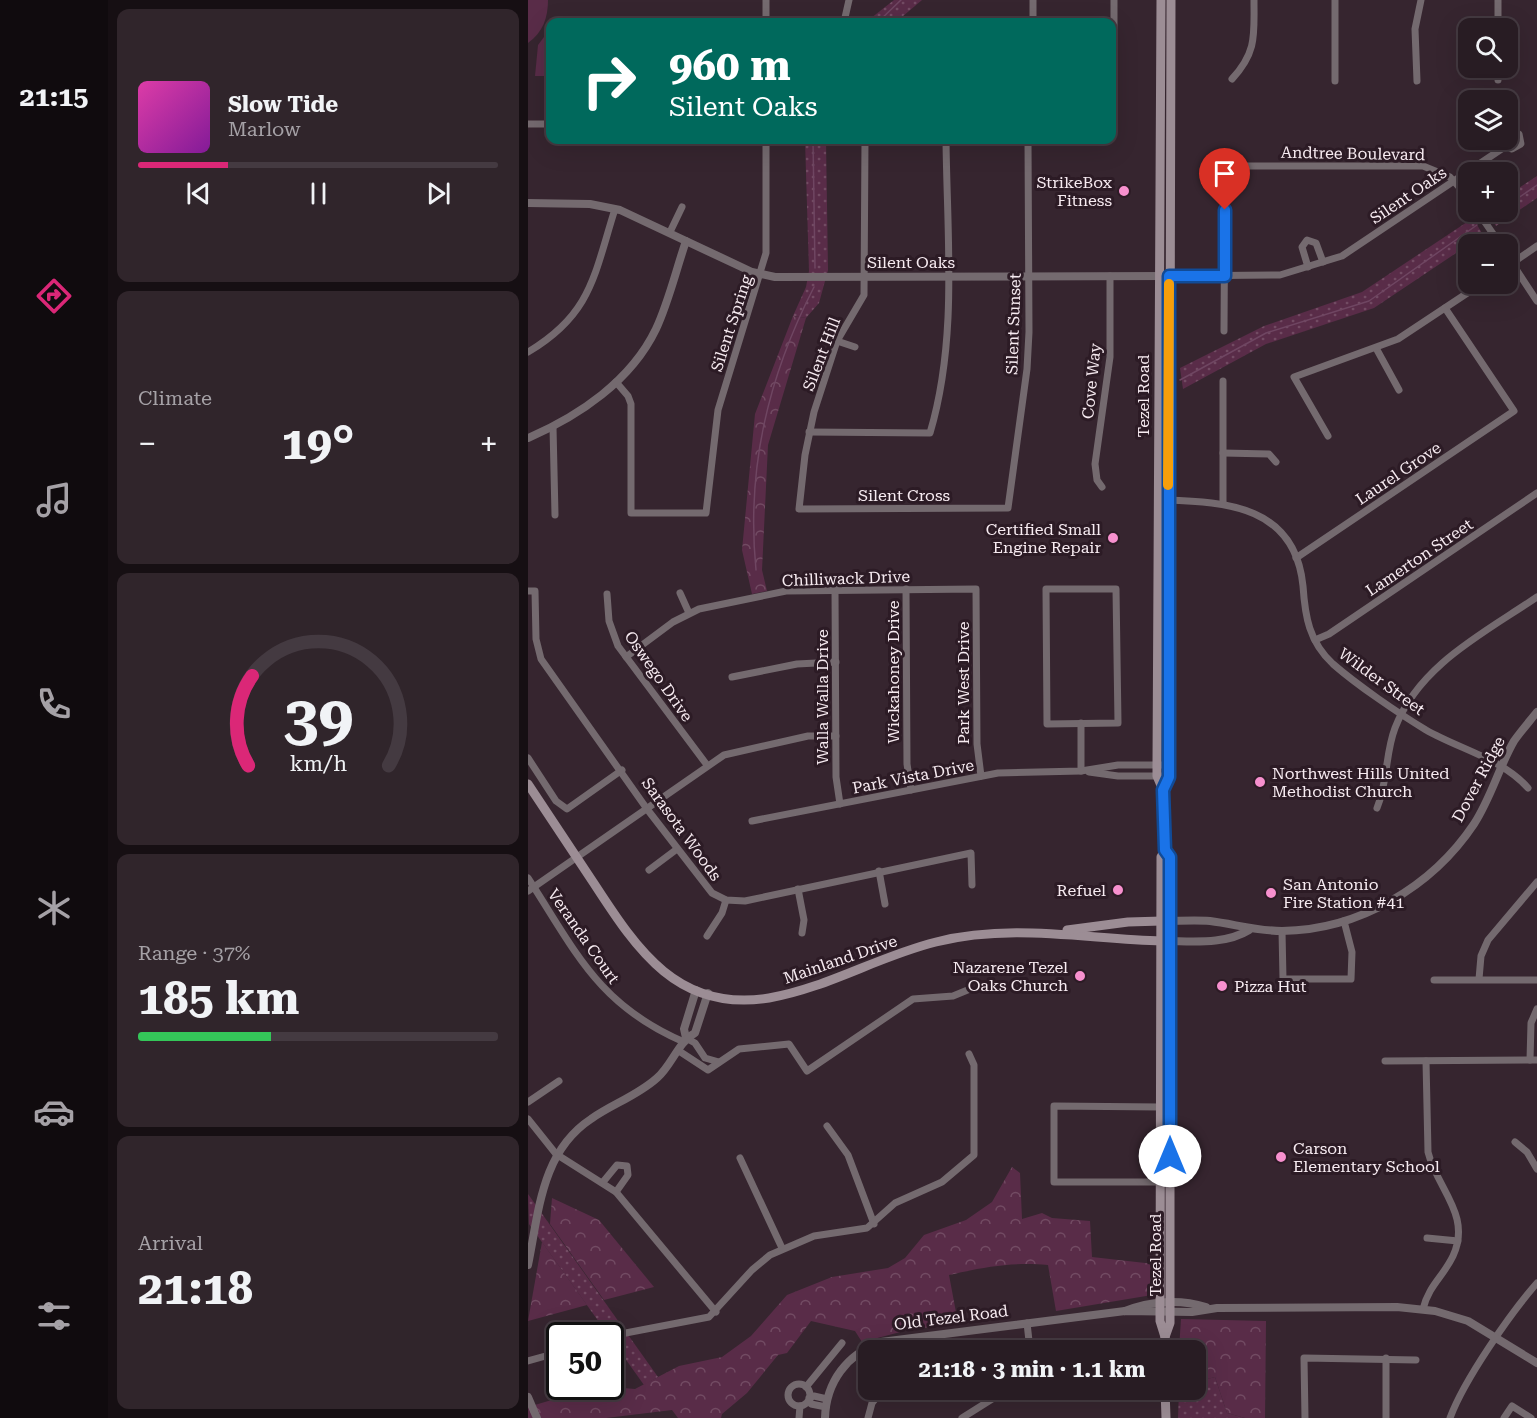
<!DOCTYPE html>
<meta charset="utf-8">
<style>
:root{--surface:#281c23;--page:#30252b;--text:#f1f3f6;--muted:#a5a1a6;--line:#443a41;--accent:#db2777}
body{margin:0;font-family:"Roboto Serif",serif;background:var(--page);color:var(--text);height:100vh;display:flex;flex-direction:column;font-size:22px;white-space:nowrap}
*{box-sizing:border-box;margin:0}
p{font-size:20px;color:var(--muted)}
.icon{flex:none;width:33px;height:33px;fill:none;stroke:currentColor;stroke-width:2;stroke-linecap:round;stroke-linejoin:round}
.map{position:relative;flex:1;overflow:hidden}
.details{display:flex;flex-direction:column;gap:9px;padding:9px;background:#160f13;width:420px}
.details>*{flex:none}
.top-card{position:absolute;left:18px;top:18px;width:570px;height:126px;border-radius:12px;box-shadow:0 6px 24px #0002,0 0 0 2px var(--line);background:#00695c;color:#fff;overflow:hidden}
.controls{position:absolute;left:930px;top:18px;display:grid;gap:12px}
.controls a{display:grid;place-items:center;width:60px;height:60px;border-radius:12px;background:var(--surface);box-shadow:0 6px 24px #0002,0 0 0 2px var(--line);font-size:30px}
.speed{position:absolute;left:18px;top:1322px;display:flex;gap:12px;font-size:30px;font-weight:700;text-align:center}
.speed>*{display:grid;place-content:center;width:78px;height:78px;border-radius:50%;background:var(--surface);box-shadow:0 6px 24px #0002,0 0 0 2px var(--line);line-height:1}
.speed .limit{border:3px solid #111;border-radius:9px;background:#fff;color:#111}
.pin{position:absolute;display:grid;place-items:center;width:51px;height:51px;color:#fff;margin:-62px -26px;border-radius:50% 50% 50% 0;rotate:-45deg;box-shadow:0 0 6px #0007}
.pin .icon{rotate:45deg}
.me{position:absolute;width:66px;margin:-33px;rotate:0deg;stroke-linejoin:round;filter:drop-shadow(0 0 4px #0008)}
.turn{display:flex;align-items:center;gap:21px;height:126px;padding:0 24px;font-size:27px}
.turn .icon{width:78px;height:78px;stroke-width:2.5}
.turn b{display:block;font-size:42px;line-height:51px}
.big{font-size:45px;font-weight:700;line-height:1.1}
.details .widget{flex:1;display:flex;flex-direction:column;justify-content:center;gap:9px;min-width:0;padding:0 21px;border-radius:12px;background:var(--page)}
.details .dial{align-items:center;gap:0}
.dial svg{height:156px;overflow:visible;fill:none;stroke:var(--line);stroke-width:7;stroke-linecap:round;text-anchor:middle}
.dial text{fill:var(--text);stroke:none}
.song{display:flex;align-items:center;gap:18px}
.cover{width:72px;height:72px;border-radius:9px;background:linear-gradient(135deg,hsl(320 70% 55%),hsl(290 70% 35%))}
.played{height:6px;border-radius:3px;background:linear-gradient(90deg,var(--accent) 25%,var(--line) 25%)}
.keys{display:flex;justify-content:space-around;direction:ltr}
.heat{display:flex;justify-content:space-between;align-items:center;font-size:33px;direction:ltr}
.charge{height:9px;border-radius:4px;background:linear-gradient(90deg,#34c759 37%,var(--line) 0)}
.trip{position:absolute;left:330px;top:1340px;width:348px;height:60px;border-radius:12px;background:var(--surface);box-shadow:0 6px 24px #0002,0 0 0 2px var(--line);font-weight:700;line-height:60px;text-align:center}
main{display:flex;flex:1;min-height:0}
.tab-bar{display:flex;flex-direction:column;width:108px;justify-content:space-around;align-items:center;background:#100b0e;color:var(--muted)}
.tab-bar .icon{width:42px;height:42px}
.tab-bar .selected{color:var(--accent)}
.tab-bar b{font-size:27px;color:var(--text)}
.map>svg:first-child{display:block}
</style>
<main>
<nav class="tab-bar">
<b>21:15</b>
<svg class="icon selected" aria-label="directions" viewBox="0 0 24 24"><path d="M12 3l9 9-9 9-9-9zM9 14v-3h6M13 9l2 2-2 2"/></svg>
<svg class="icon" aria-label="music" viewBox="0 0 24 24"><path d="M9 18V5l10-2v13"/><circle cx="6" cy="18" r="3"/><circle cx="16" cy="16" r="3"/></svg>
<svg class="icon" aria-label="phone" viewBox="0 0 24 24"><path d="M5 4h4l2 5-3 2q2 4 5 5l2-3 5 2v4C11 20 4 13 5 4z"/></svg>
<svg class="icon" aria-label="climate" viewBox="0 0 24 24"><path d="M12 3v18M4 7l16 10M4 17L20 7"/></svg>
<svg class="icon" aria-label="car" viewBox="0 0 24 24"><path d="M5 17H2v-5l4-1 3-4h7l3 4 3 1v5h-3M9 17h6M6 11h13"/><circle cx="7" cy="17" r="2"/><circle cx="17" cy="17" r="2"/></svg>
<svg class="icon" aria-label="filters" viewBox="0 0 24 24"><path d="M4 7h16M4 17h16"/><circle cx="9" cy="7" r="2"/><circle cx="15" cy="17" r="2"/></svg>
</nav>
<section class="details">
<div class="widget">
<div class="song"><i class="cover"></i><div><b>Slow Tide</b><p>Marlow</p></div></div>
<div class="played"></div>
<div class="keys"><svg class="icon" aria-label="previous" viewBox="0 0 24 24"><path d="M18 5L8 12l10 7zM5 5v14"/></svg><svg class="icon" aria-label="pause" viewBox="0 0 24 24"><path d="M8 5v14M16 5v14"/></svg><svg class="icon" aria-label="next" viewBox="0 0 24 24"><path d="M6 5l10 7-10 7zM19 5v14"/></svg></div>
</div>
<div class="widget"><p>Climate</p>
<div class="heat"><a>−</a><b class="big">19°</b><a>+</a></div>
</div>
<div class="widget dial"><svg viewBox="0 0 100 80">
<path d="M14 69A42 42 0 1 1 86 69"/>
<path d="M14 69A42 42 0 0 1 16 23" stroke="#db2777"/>
<text x="50" y="56" font-size="32" font-weight="700">39</text>
<text x="50" y="72" font-size="11">km/h</text>
</svg></div>
<div class="widget"><p>Range · 37%</p><b class="big">185 km</b><div class="charge"></div></div>
<div class="widget"><p>Arrival</p><b class="big">21:18</b></div>
</section>
<div class="map">
<svg width="1009" height="1418" viewBox="0 0 1009 1418">
<defs>
<pattern id="grass-dots" width="8" height="8" patternUnits="userSpaceOnUse" patternTransform="scale(1.5)"><rect width="8" height="8" fill="#592c48"/><path d="M2 2h.1M6 6h.1" fill="none" stroke="#724b63" stroke-width="1.8" stroke-linecap="round"/></pattern>
<pattern id="forest-crowns" width="20" height="18" patternUnits="userSpaceOnUse" patternTransform="scale(1.5)"><rect width="20" height="18" fill="#592c48"/><path d="M2 6a3 3 0 1 1 6 0M12 15a3 3 0 1 1 6 0" fill="none" stroke="#724b63"/></pattern>
</defs>
<rect width="100%" height="100%" fill="#36252f"/>
<g fill="url(#grass-dots)">
<polygon points="366,0 394,0 368,22 338,22"/>
<polygon points="277,140 298,140 300,270 291,303 278,318 265,316 278,287 281,271"/>
<polygon points="1009,176 1009,198 968,226 959,212 980,212 980,195"/>
<polygon points="945,218 955,235 846,308 738,344 655,389 652,368 736,326 834,292"/>
<polygon points="0,1194 130,1377 116,1385 1,1224"/>
<polygon points="687,1377 699,1413 717,1418 650,1418 651,1389 668,1389 668,1382"/>
</g>
<g fill="url(#forest-crowns)">
<polygon points="265,316 278,318 240,445 234,570 239,591 224,594 214,550 227,414"/>
<path d="M 484,1167 L 492,1173 L 494,1219 L 514,1213 L 524,1218 L 562,1221 L 564,1257 L 626,1264 L 624,1295 L 528,1311 L 520,1265 C 483,1262 457,1267 421,1275 L 430,1323 L 380,1330 L 334,1342 L 327,1331 L 283,1321 L 259,1353 L 250,1355 L 219,1393 L 194,1414 L 193,1418 L 150,1418 L 144,1410 L 78,1418 L 0,1418 L 0,1407 L 71,1386 L 107,1389 L 151,1366 L 194,1357 L 223,1336 L 259,1295 L 304,1277 L 360,1268 L 377,1258 L 396,1235 L 438,1220 L 464,1202 Z"/>
<polygon points="24,1198 71,1220 126,1287 76,1300 22,1224"/>
<polygon points="14,1242 59,1305 0,1321"/>
<polygon points="653,1319 738,1321 737,1418 717,1418 699,1413 687,1377 668,1382 668,1350 651,1350"/>
</g>
<g fill="#592c48">
<path d="M 0,0 L 20,0 C 20,18 15,32 0,43 Z"/>
<polygon points="22,29 22,76 7,76 10,45"/>
</g>
<g fill="none" stroke-linecap="round" stroke-linejoin="round">
<g stroke="#6f4662" stroke-width="1.5">
<polyline points="350,22 373,0"/>
<polyline points="285,140 287,268"/>
<polyline points="980,205 1009,185"/>
<polyline points="962,217 970,212"/>
<polyline points="652,380 738,333 841,301 949,225"/>
<path d="M 228,570 C 218,469 240,377 286,287"/>
</g>
<g stroke="#746a6f" stroke-width="7">
<polyline points="238,0 238,22"/>
<polyline points="807,0 807,81"/>
<polyline points="970,0 970,28"/>
<polyline points="316,22 321,0"/>
<polyline points="505,22 505,0"/>
<polyline points="586,34 586,0"/>
<polyline points="970,68 970,80"/>
<path d="M 704,79 C 729,52 726,35 726,0"/>
<polyline points="889,81 887,29 893,0"/>
<polyline points="0,124 22,124"/>
<polyline points="337,140 336,295 309,341 286,412 277,455 271,509 480,508 499,369 501,332 500,140"/>
<polyline points="976,140 978,146 984,149 993,144 991,134 985,132 980,133"/>
<polyline points="950,212 972,244"/>
<polyline points="142,232 154,207"/>
<polyline points="980,257 1009,301"/>
<polyline points="980,266 1009,246"/>
<polyline points="780,267 774,247 779,240 788,243 795,262"/>
<polyline points="641,276 752,275 814,256 978,146"/>
<polyline points="696,331 697,166 895,166 922,177 940,197"/>
<polyline points="309,341 327,347"/>
<polyline points="848,348 871,390"/>
<path d="M 0,352 C 64,314 66,275 87,209"/>
<polyline points="88,382 100,396 103,404 103,513 178,513 190,410 238,253 238,140"/>
<polyline points="25,427 27,515"/>
<path d="M 281,432 L 402,433 C 430,339 419,237 418,140"/>
<polyline points="800,436 766,377 870,339 953,284"/>
<polyline points="695,453 741,454 748,462"/>
<polyline points="574,487 569,480 567,464 582,357 582,276"/>
<path d="M 637,500 C 699,502 767,506 775,586 C 777,616 781,642 805,664 C 829,685 870,713 898,730 C 931,749 975,759 1000,788"/>
<polyline points="695,502 695,381"/>
<polyline points="768,558 986,411 917,308"/>
<polyline points="307,589 308,777 312,804"/>
<polyline points="378,589 379,764 383,790"/>
<polygon points="518,589 588,589 590,723 519,724"/>
<polyline points="0,591 7,591 8,639 13,659 119,809 184,893 198,900 217,901 443,853 444,885"/>
<polyline points="152,593 161,613"/>
<polyline points="79,594 81,621 90,646 179,765"/>
<polyline points="787,640 801,634 1009,493"/>
<polyline points="98,657 145,622 171,609 258,591 448,589 449,744 453,776"/>
<polyline points="204,677 269,664 308,662"/>
<polyline points="553,723 553,771"/>
<polyline points="0,758 28,801 39,809 94,770"/>
<polyline points="561,772 590,776 634,776"/>
<path d="M 849,808 C 860,782 857,754 867,728 C 891,665 956,633 1009,597"/>
<polyline points="224,821 470,773 553,771 590,765 641,765"/>
<polyline points="121,870 149,849"/>
<polyline points="351,871 357,904"/>
<path d="M 0,878 C 48,952 70,1005 156,1042"/>
<polyline points="270,889 276,920 274,933"/>
<polyline points="0,891 196,755 280,736 308,736"/>
<polyline points="754,931 755,979 823,979 824,952 816,921"/>
<polyline points="179,936 194,913 198,900"/>
<polyline points="951,979 953,956 960,940 1009,882"/>
<polyline points="906,980 1009,980"/>
<polyline points="158,1038 167,1043 177,1058 191,1062"/>
<polyline points="151,1051 180,1070 211,1049 261,1044 279,1071 385,999 425,996 442,989"/>
<polyline points="1002,1060 1003,1023 1009,1009"/>
<polyline points="857,1061 1009,1060"/>
<polyline points="0,1102 31,1081"/>
<polyline points="632,1107 526,1106 526,1182 632,1182"/>
<polyline points="0,1119 28,1154 88,1192 188,1312"/>
<polyline points="299,1126 320,1155 346,1224"/>
<polyline points="987,1142 999,1152 1009,1169"/>
<polyline points="212,1158 254,1248"/>
<polyline points="75,1182 89,1165 99,1166 100,1175 88,1192"/>
<polyline points="899,1238 930,1241"/>
<path d="M 895,1309 C 901,1285 915,1277 925,1256 C 944,1215 909,1189 900,1152 L 898,1061"/>
<polyline points="499,1323 502,1350"/>
<polyline points="82,1336 181,1317 224,1270 242,1255 286,1236 339,1228 367,1203 414,1182 446,1155 446,1065 441,1054"/>
<polyline points="858,1358 858,1418"/>
<polyline points="0,1361 32,1352"/>
<circle cx="271" cy="1395" r="11"/>
<polyline points="278,1387 314,1343"/>
<polyline points="298,1407 283,1404 281,1398 286,1396 299,1399"/>
<polyline points="271,1418 272,1406"/>
<polyline points="340,1418 344,1403 355,1389"/>
<polyline points="434,1418 480,1389"/>
<polyline points="777,1418 776,1358 888,1360"/>
<path d="M 922,1418 C 936,1380 982,1314 1009,1283"/>
<polyline points="976,1418 984,1406 1003,1418"/>
</g>
<g stroke="#746a6f" stroke-width="8">
<polyline points="0,203 62,204 92,210 224,272 247,277 638,276"/>
<path d="M 0,438 C 51,416 103,381 128,329 C 141,301 148,270 158,241"/>
<path d="M 636,921 C 651,921 667,920 682,921 C 706,924 729,931 754,931 C 831,930 904,887 946,824 C 963,798 971,767 986,741 C 993,731 1001,722 1009,712"/>
<path d="M 637,941 C 664,941 697,945 721,930"/>
<polyline points="158,1038 156,1029 168,990"/>
<path d="M 0,1265 C 11,1212 13,1152 63,1119 C 84,1104 109,1096 129,1078 C 144,1065 150,1042 167,1033 L 180,993"/>
<path d="M 597,1311 C 622,1301 652,1299 678,1307"/>
<polyline points="0,1397 9,1418"/>
<path d="M 297,1418 C 298,1382 319,1354 353,1342 L 597,1311 L 664,1312 L 689,1308 L 869,1307 L 907,1311 L 940,1321 L 1009,1363"/>
</g>
<g stroke="#9c8d95" stroke-width="9">
<polyline points="633,0 629,765 629,776 635,790"/>
<path d="M 0,784 C 22,817 43,849 65,882 C 108,948 149,1013 241,998 C 299,988 351,956 408,942 C 483,923 558,939 634,941"/>
<polyline points="637,850 642,857 642,1323 637,1337"/>
<polyline points="539,930 600,922 634,921"/>
<polyline points="637,1350 637,1337 632,1321 633,857 637,850 635,790 641,776 643,0"/>
<polyline points="637,1389 638,1418"/>
</g>
</g>
<g fill="none" stroke-linecap="round" stroke-linejoin="round">
<g stroke="#114b97" stroke-width="15">
<polyline id="route" points="642,1156 642,857 637,850 635,790 641,777 641,276 697,276 697,210"/>
</g>
<use href="#route" stroke="#1a73e8" stroke-width="10"/>
<polyline stroke="#f59e0b" stroke-width="10" points="640,485 641,284"/>
</g>
<g fill="#f790ce" stroke="#2c1b25" stroke-width="2">
<circle cx="596" cy="191" r="6"/>
<circle cx="585" cy="538" r="6"/>
<circle cx="732" cy="782" r="6"/>
<circle cx="590" cy="890" r="6"/>
<circle cx="743" cy="893" r="6"/>
<circle cx="552" cy="976" r="6"/>
<circle cx="694" cy="986" r="6"/>
<circle cx="753" cy="1157" r="6"/>
</g>
<g text-anchor="middle" stroke-width="6" stroke-linejoin="round" paint-order="stroke">
<g font-size="16" fill="#f7ebf1" stroke="#2c1b25">
<text transform="translate(825 153) rotate(1)" y="6">Andtree Boulevard</text>
<text transform="translate(880 195) rotate(-34)" y="6">Silent Oaks</text>
<text x="383" y="268">Silent Oaks</text>
<text transform="translate(203 323) rotate(-72)" y="6">Silent Spring</text>
<text transform="translate(485 324) rotate(-88)" y="6">Silent Sunset</text>
<text transform="translate(293 354) rotate(-69)" y="6">Silent Hill</text>
<text transform="translate(563 381) rotate(-84)" y="6">Cove Way</text>
<text transform="translate(615 396) rotate(-90)" y="6">Tezel Road</text>
<text transform="translate(870 473) rotate(-34)" y="6">Laurel Grove</text>
<text x="376" y="501">Silent Cross</text>
<text transform="translate(891 557) rotate(-34)" y="6">Lamerton Street</text>
<text transform="translate(318 578) rotate(-2)" y="6">Chilliwack Drive</text>
<text transform="translate(365 672) rotate(-90)" y="6">Wickahoney Drive</text>
<text transform="translate(131 676) rotate(55)" y="6">Oswego Drive</text>
<text transform="translate(854 681) rotate(36)" y="6">Wilder Street</text>
<text transform="translate(435 683) rotate(-90)" y="6">Park West Drive</text>
<text transform="translate(294 697) rotate(-90)" y="6">Walla Walla Drive</text>
<text transform="translate(385 776) rotate(-11)" y="6">Park Vista Drive</text>
<text transform="translate(950 779) rotate(-62)" y="6">Dover Ridge</text>
<text transform="translate(154 829) rotate(54)" y="6">Sarasota Woods</text>
<text transform="translate(56 936) rotate(55)" y="6">Veranda Court</text>
<text transform="translate(312 959) rotate(-19)" y="6">Mainland Drive</text>
<text transform="translate(627 1255) rotate(-90)" y="6">Tezel Road</text>
<text transform="translate(423 1317) rotate(-7)" y="6">Old Tezel Road</text>
</g>
<g font-size="16" fill="#f7ebf1" stroke="#2c1b25" text-anchor="end">
<text x="584" y="188">StrikeBox<tspan x="584" dy="18">Fitness</tspan></text>
<text x="573" y="535">Certified Small<tspan x="573" dy="18">Engine Repair</tspan></text>
<text x="744" y="779" text-anchor="start">Northwest Hills United<tspan x="744" dy="18">Methodist Church</tspan></text>
<text x="755" y="890" text-anchor="start">San Antonio<tspan x="755" dy="18">Fire Station #41</tspan></text>
<text x="578" y="896">Refuel</text>
<text x="540" y="973">Nazarene Tezel<tspan x="540" dy="18">Oaks Church</tspan></text>
<text x="706" y="992" text-anchor="start">Pizza Hut</text>
<text x="765" y="1154" text-anchor="start">Carson<tspan x="765" dy="18">Elementary School</tspan></text>
</g>
</g>
</svg>
<div class="controls">
<a><svg class="icon" aria-label="search" viewBox="0 0 24 24"><circle cx="10" cy="10" r="6"/><path d="M15 15l6 6"/></svg></a>
<a><svg class="icon" aria-label="layers" viewBox="0 0 24 24"><path d="M12 4l9 5-9 5-9-5zM3 14l9 5 9-5"/></svg></a>
<a>+</a>
<a>−</a>
</div>
<div class="speed"><div class="limit">50</div></div>
<div class="pin" style="left:697px;top:210px;background:#d93025"><svg class="icon" aria-label="arrive" viewBox="0 0 24 24"><path d="M6 21V4h12l-3 4 3 4H6"/></svg></div>
<svg class="me" style="left:642px;top:1156px" viewBox="-20 -20 40 40"><circle r="19" fill="#fff"/><path d="M0-13L10 11 0 6-10 11z" fill="#1a73e8"/></svg>
<div class="trip">21:18 · 3 min · 1.1 km</div>
<div class="top-card">
<div class="turn"><svg class="icon" aria-label="right" viewBox="0 0 24 24"><path d="M7 20v-9h11M14 6l5 5-5 5"/></svg><div><b>960 m</b>Silent Oaks</div></div>
</div>
</div>
</main>
